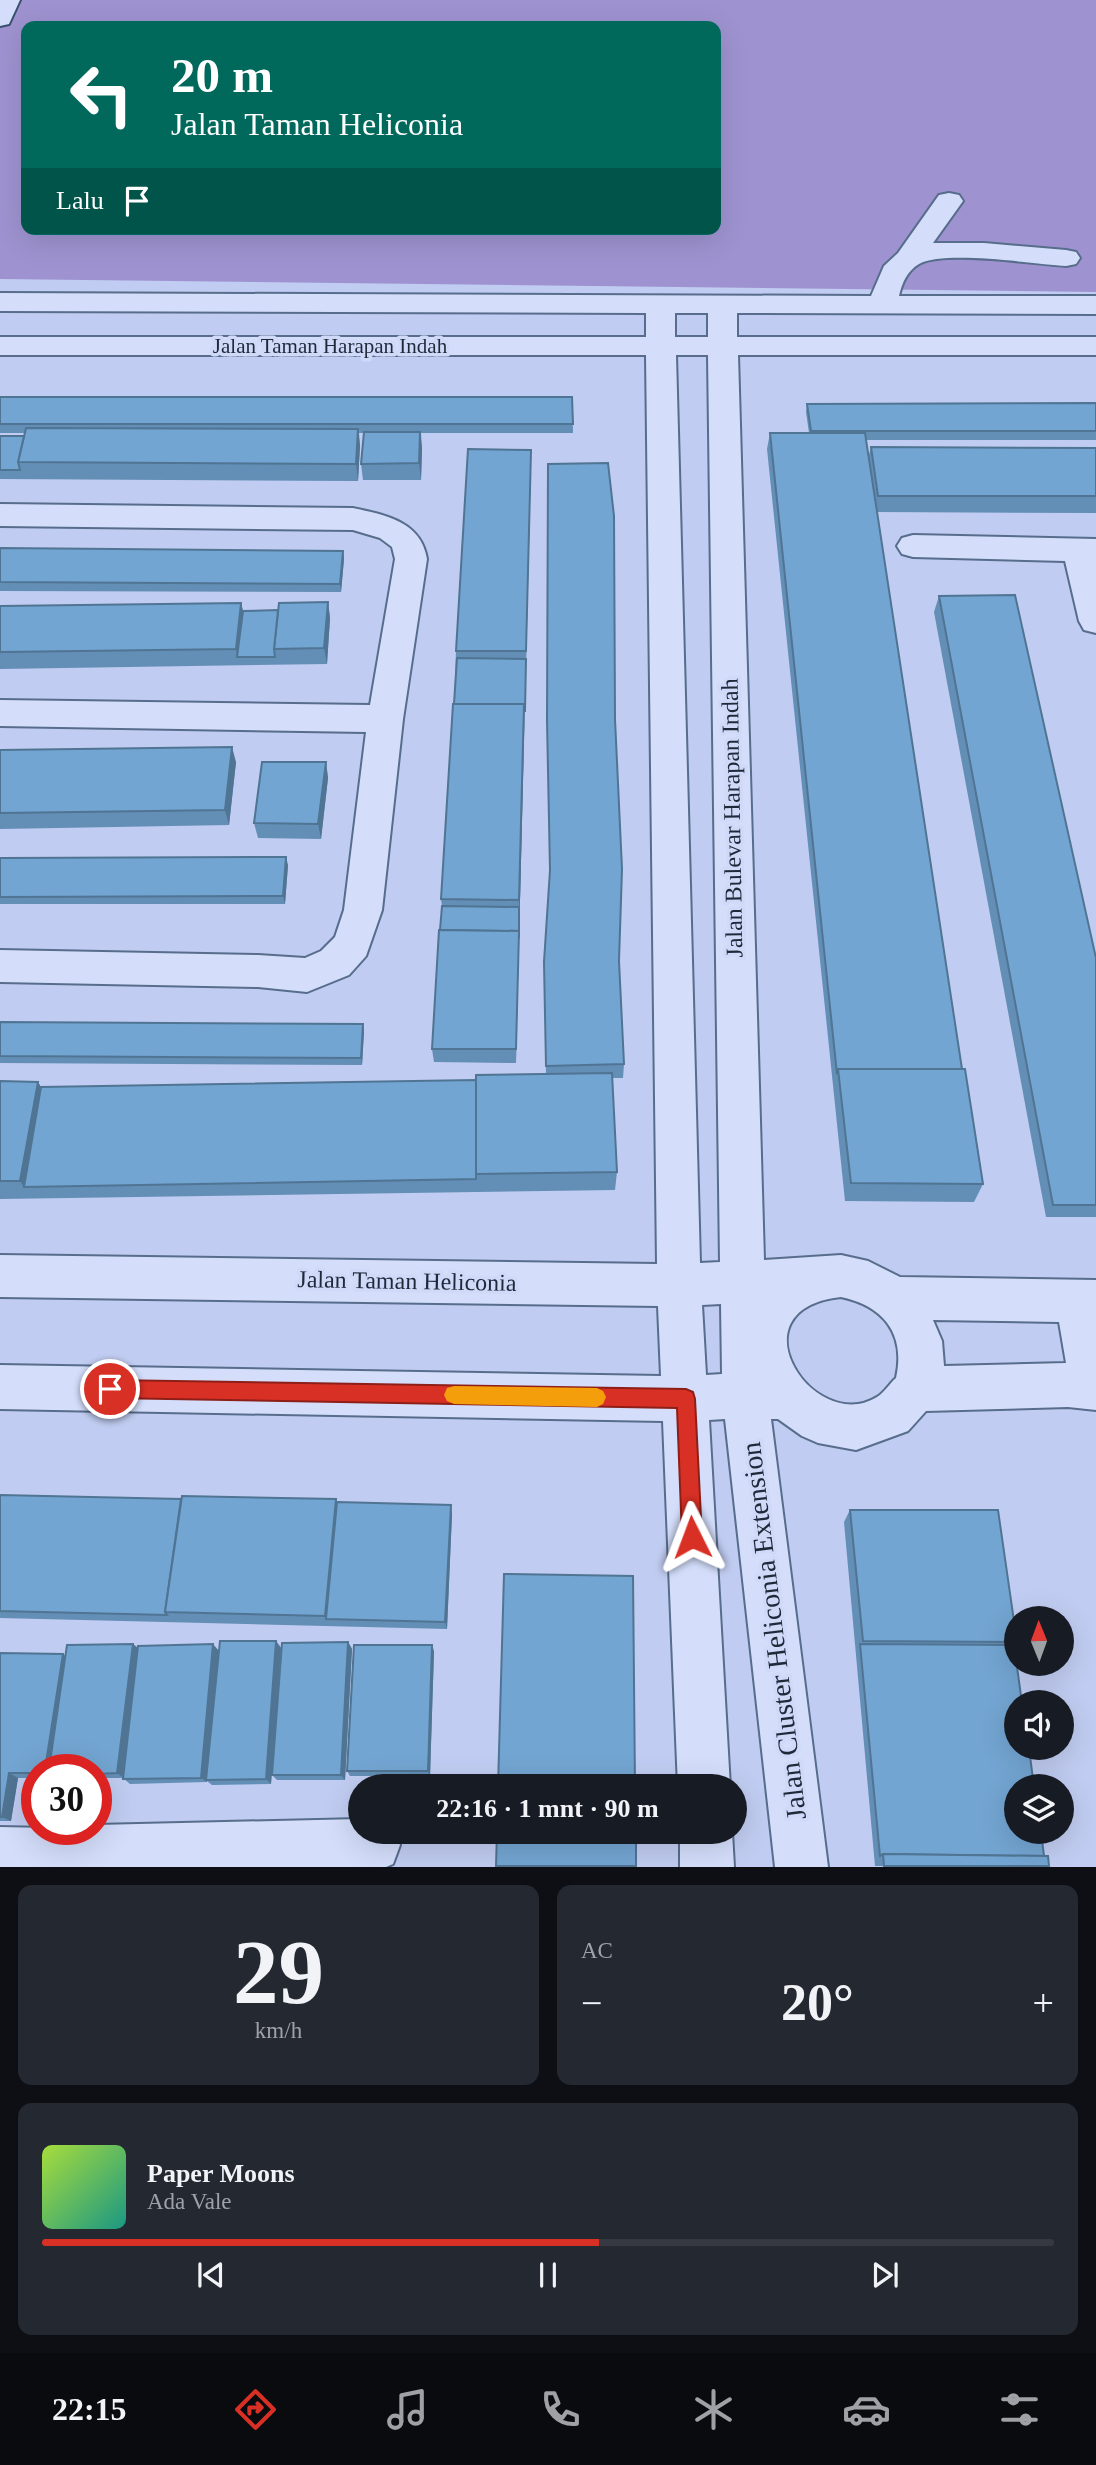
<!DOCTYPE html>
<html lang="id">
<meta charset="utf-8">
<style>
:root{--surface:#171b24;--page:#242831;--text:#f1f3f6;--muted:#9ea1a6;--line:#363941;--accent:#d93025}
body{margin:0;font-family:Georgia,serif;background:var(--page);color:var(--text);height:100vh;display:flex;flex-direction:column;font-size:26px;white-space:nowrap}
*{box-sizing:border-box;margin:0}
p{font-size:23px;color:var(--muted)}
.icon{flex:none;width:38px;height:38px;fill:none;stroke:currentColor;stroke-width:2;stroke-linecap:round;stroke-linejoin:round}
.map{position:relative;height:1867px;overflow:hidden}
.side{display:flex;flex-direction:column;gap:18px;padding:18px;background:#0d0f14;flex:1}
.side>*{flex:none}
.hud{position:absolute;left:21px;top:21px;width:700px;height:214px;border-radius:14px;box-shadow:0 7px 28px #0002;background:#00695c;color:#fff;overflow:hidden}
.needle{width:46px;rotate:359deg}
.buttons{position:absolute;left:1004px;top:1606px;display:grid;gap:14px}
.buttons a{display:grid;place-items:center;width:70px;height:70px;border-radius:50%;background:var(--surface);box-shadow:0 7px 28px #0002;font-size:35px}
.speed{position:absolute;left:21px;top:1754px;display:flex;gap:14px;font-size:35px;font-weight:700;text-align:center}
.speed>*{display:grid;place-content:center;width:91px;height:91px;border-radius:50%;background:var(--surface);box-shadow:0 7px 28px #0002;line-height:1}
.speed .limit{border:10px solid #d22;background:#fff;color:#111}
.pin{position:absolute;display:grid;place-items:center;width:60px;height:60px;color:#fff;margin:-30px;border:4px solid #fff;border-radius:50%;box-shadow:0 2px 7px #0007}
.me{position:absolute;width:77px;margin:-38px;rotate:357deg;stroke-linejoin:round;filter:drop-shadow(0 0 5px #0008)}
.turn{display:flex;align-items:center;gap:24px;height:147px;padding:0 35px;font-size:32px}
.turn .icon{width:91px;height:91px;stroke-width:2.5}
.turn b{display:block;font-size:49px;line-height:60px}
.then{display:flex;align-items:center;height:66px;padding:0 35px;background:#0003;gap:14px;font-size:26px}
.big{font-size:52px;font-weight:800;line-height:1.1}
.side .card{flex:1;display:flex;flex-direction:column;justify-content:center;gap:10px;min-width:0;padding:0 24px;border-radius:14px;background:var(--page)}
.side .dial{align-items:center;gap:0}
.dial b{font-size:91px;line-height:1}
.song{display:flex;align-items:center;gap:21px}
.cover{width:84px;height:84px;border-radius:10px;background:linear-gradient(135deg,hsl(80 70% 55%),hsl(170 70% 35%))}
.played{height:7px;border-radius:4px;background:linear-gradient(90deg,var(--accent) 55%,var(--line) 55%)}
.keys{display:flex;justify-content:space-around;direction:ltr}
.heat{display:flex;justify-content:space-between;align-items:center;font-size:38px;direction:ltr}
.side .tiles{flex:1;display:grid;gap:18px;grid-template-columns:1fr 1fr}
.card:last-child{grid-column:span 2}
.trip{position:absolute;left:348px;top:1774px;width:399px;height:70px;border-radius:35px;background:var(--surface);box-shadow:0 7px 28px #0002;font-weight:800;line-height:70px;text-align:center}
.dock{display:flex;height:112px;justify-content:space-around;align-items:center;background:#090b0e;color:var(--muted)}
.dock .icon{width:49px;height:49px}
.dock .on{color:var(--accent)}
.dock b{font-size:32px;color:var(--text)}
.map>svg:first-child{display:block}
</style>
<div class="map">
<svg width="1096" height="1867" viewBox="0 0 1096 1867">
<rect width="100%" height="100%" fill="#c0ccf1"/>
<path fill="#9e93d0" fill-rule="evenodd" d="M 0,0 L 1096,0 L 1096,292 L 0,279 ZM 26,26 L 716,26 L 716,229 L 26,229 Z"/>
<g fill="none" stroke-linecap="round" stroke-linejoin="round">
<g stroke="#576d8b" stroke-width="4">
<g id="street">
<path d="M 949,193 L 959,195 L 963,201 L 933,243 L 984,243 L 1066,250 L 1076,252 L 1080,258 L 1076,264 L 1066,266 C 1034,264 945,250 919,264 C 907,271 902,283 899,296 L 1096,296 L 1096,314 L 737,313 L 737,337 L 1096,337 L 1096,355 L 738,355 L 764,1260 L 841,1255 L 868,1261 L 900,1277 L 1096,1280 L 1096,1410 L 1068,1407 L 926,1411 L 908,1431 L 856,1450 L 818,1443 L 802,1436 L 778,1419 L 771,1419 L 828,1867 L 775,1867 L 725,1419 L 709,1420 L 730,1787 L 678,1787 L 663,1421 L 0,1409 L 0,1365 L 661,1376 L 658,1306 L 0,1297 L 0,1255 L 657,1264 L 646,355 L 0,355 L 0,337 L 646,337 L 646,313 L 0,311 L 0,293 L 871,296 L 884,266 L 898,253 L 939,195 ZM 675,313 L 708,313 L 708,337 L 675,337 ZM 676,355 L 708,355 L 720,1262 L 700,1263 ZM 841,1297 C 883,1306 906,1333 896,1378 C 890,1383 884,1393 877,1397 C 814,1436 730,1309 841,1297 ZM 721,1304 L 722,1374 L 706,1375 L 702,1305 ZM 933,1320 L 1059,1322 L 1066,1363 L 944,1366 L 942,1341 Z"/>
<path d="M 0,504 L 353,508 C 385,515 421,521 427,559 L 403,719 L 382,910 L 366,956 L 349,975 L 307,992 L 258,987 L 0,982 L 0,950 L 258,955 L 305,958 L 321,951 L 335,937 L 344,910 L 366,732 L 0,726 L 0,700 L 370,705 L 395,559 L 392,547 L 380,538 L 353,530 L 0,526 Z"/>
<polygon points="913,535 1096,539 1096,633 1084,630 1079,621 1065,561 913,557 902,554 897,546 902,538"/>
<polygon points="360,1819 360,1832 395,1832 400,1845 393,1864 386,1867 0,1867 0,1827 96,1829 96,1825"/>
<polygon points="680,1832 732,1832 734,1867 680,1867"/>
</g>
</g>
<g stroke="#3a516d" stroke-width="4">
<polygon id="secondary" points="0,0 20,0 9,24 0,26"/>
</g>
<use href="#street" fill="#d4defb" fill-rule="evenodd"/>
<use href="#secondary" fill="#d4defb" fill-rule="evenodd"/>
</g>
<g fill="#638eb5">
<polygon points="0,397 572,397 573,433 421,433 422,448 421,480 363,480 361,464 364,433 359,433 360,446 358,481 0,479 0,436 24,436 25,433 0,433"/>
<polygon points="1096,403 1096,440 866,440 868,458 871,447 1096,448 1096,513 877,512 962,1069 983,1184 974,1202 845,1201 767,449 770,433 809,433 806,412 807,404"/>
<polygon points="531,450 516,1063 434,1062 432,1049 442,906 441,899 454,704 456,651"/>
<polygon points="0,548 343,551 344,559 341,592 0,591"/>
<polygon points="939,596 1096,958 1096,1217 1046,1217 934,612"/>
<polygon points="328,602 330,618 327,664 0,669 0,606 241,603 243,611 278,610"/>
<polygon points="615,719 619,961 624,1064 623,1078 612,1078 617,1172 615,1190 0,1199 0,1081 38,1082 41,1087 476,1080 546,1074 544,962"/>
<polygon points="0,750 236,762 229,825 0,829"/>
<polygon points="326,762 328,778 321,839 258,838 254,823"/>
<polygon points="0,858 288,865 285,904 0,904"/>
<polygon points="0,1022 363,1024 364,1031 362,1065 0,1063"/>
<polygon points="0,1495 337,1503 452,1514 447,1629 0,1618"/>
<polygon points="850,1510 1017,1642 1014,1645 1044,1856 1049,1866 875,1866 844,1522"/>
<polygon points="276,1641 281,1648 271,1784 212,1785 207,1781 207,1782 130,1784 123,1778 96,1778 96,1769 37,1769 37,1778 18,1778 11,1821 0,1821 0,1653 65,1656 133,1644 138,1648 219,1651"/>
<polygon points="348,1642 352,1649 345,1780 277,1780 272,1775"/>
<polygon points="434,1651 430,1776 350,1776 347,1771"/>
</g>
<g fill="#507493">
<polygon points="358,429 360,446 358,481 356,464"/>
<polygon points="420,432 422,448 421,480 419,463"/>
<polygon points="531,450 531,466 526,667 526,651"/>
<polygon points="343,551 344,559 341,592 340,584"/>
<polygon points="328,602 330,618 327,664 324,648"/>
<polygon points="241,603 245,619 237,657 236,649"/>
<polygon points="526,659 516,1063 519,900"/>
<polygon points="232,747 236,762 229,825 225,810"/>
<polygon points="326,762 328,778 321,839 318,824"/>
<polygon points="286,857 288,865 285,904 283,896"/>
<polygon points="363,1024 364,1031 362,1065 361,1058"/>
<polygon points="38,1082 48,1100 24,1187 20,1181"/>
<polygon points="336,1499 341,1511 326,1619 325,1616"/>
<polygon points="451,1505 452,1514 447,1629 445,1622"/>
<polygon points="276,1641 281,1648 271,1784 266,1779"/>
<polygon points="348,1642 352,1649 345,1780 341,1775"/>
<polygon points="133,1644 140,1650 124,1778 117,1773"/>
<polygon points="213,1644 219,1651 207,1782 201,1778"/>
<polygon points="432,1645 434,1651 430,1776 428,1771"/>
<polygon points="63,1654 71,1660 54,1769 45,1769"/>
<polygon points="9,1773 18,1778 11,1821 2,1817"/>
</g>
<g fill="#73a5d2" stroke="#507493" stroke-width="2">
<polygon points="0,397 572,397 573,424 0,424"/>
<polygon points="1096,403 1096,431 811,431 807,404"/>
<polygon points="26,428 358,429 356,464 18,462"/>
<polygon points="364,432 420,432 419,463 361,464"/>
<polygon points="770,433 865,433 962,1069 838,1069 837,1074"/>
<polygon points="0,436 24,436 18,462 20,470 0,470"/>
<polygon points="871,447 1096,448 1096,496 878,496"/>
<polygon points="468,449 531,450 526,651 456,651"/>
<polygon points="608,463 614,516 615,719 622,869 619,961 624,1064 546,1066 544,962 550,870 547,720 548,464"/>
<polygon points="0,548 343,551 340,584 0,582"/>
<polygon points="1015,595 1096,958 1096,1205 1053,1205 939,596"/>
<polygon points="328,602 324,648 274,649 279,603"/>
<polygon points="241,603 236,649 0,652 0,606"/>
<polygon points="278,610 274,649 275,657 237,657 243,611"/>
<polygon points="457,658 526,659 525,712 524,704 454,704"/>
<polygon points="453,704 524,704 519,900 441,899"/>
<polygon points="232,747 225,810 0,813 0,750"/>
<polygon points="262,762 326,762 318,824 254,823"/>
<polygon points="286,857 283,896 0,897 0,858"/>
<polygon points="442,906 519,907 519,938 519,931 440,930"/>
<polygon points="439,930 519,931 516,1049 432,1049"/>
<polygon points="0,1022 363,1024 361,1058 0,1056"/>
<polygon points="838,1069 965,1069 983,1184 851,1183"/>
<polygon points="612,1073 617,1172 475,1174 476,1075"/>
<polygon points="476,1080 476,1179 24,1187 41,1087"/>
<polygon points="0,1081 38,1082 20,1181 0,1181"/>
<polygon points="0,1495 181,1499 165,1612 167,1615 0,1611"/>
<polygon points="182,1496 336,1499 325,1616 165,1612"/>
<polygon points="337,1502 451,1505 445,1622 326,1619"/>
<polygon points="850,1510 998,1510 1017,1642 863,1641"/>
<polygon points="504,1574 633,1576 635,1787 498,1787"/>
<polygon points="220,1641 276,1641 266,1779 206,1780"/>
<polygon points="348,1642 341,1775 272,1775 282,1643"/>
<polygon points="133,1644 117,1773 96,1774 96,1769 49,1769 67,1645"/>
<polygon points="213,1644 201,1778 123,1779 138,1646"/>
<polygon points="860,1644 1014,1645 1022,1703 1017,1703 1017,1748 1029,1748 1034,1787 1017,1787 1017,1832 1041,1832 1044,1856 883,1854 880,1856"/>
<polygon points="354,1645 432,1645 428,1771 347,1771"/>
<polygon points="0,1653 63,1654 45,1769 37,1769 37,1773 9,1773 2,1817 0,1817"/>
<polygon points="497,1832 636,1832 636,1866 496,1866"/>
<polygon points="883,1854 1048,1856 1049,1866 884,1866"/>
</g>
<polygon fill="#d93025" stroke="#8d1f18" stroke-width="2" points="110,1380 686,1389 693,1392 695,1399 702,1537 699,1544 692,1547 685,1544 682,1537 677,1408 110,1398 103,1396 100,1389 103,1382"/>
<polygon fill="#f59e0b" points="454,1386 597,1388 603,1391 606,1397 603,1404 597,1407 454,1404 447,1401 444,1395 447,1388"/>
<g text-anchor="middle" stroke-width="7" stroke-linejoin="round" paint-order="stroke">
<g font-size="21" fill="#1c2a3a" stroke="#d0daf8">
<text x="330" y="353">Jalan Taman Harapan Indah</text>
</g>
<g font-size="24" fill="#1c2a3a" stroke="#d0daf8">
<text transform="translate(732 818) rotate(-91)" y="8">Jalan Bulevar Harapan Indah</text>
<text transform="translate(407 1281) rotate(1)" y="8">Jalan Taman Heliconia</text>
</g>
<g font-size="28" fill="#1c2a3a" stroke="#d0daf8">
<text transform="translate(773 1631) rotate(-97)" y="10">Jalan Cluster Heliconia Extension</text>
</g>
</g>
</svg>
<div class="buttons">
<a><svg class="needle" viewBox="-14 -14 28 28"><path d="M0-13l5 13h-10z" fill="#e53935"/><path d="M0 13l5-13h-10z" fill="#9ea1a6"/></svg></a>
<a><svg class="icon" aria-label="sound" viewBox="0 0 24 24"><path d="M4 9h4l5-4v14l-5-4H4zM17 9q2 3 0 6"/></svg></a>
<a><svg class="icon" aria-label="layers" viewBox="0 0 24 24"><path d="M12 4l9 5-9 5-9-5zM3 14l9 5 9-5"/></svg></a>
</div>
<div class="speed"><div class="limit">30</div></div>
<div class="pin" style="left:110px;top:1389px;background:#d93025"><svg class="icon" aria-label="arrive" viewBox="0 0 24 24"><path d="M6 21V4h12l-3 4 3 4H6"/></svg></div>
<svg class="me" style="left:692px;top:1537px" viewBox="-20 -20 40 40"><path d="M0-17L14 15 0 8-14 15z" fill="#d93025" stroke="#fff" stroke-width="4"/></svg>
<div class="trip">22:16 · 1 mnt · 90 m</div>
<div class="hud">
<div class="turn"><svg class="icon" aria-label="left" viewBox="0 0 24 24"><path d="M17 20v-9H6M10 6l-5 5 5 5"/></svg><div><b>20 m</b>Jalan Taman Heliconia</div></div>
<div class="then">Lalu<svg class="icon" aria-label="arrive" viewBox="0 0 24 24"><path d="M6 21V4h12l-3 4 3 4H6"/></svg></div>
</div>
</div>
<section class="side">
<div class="tiles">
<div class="card dial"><b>29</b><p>km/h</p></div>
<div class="card"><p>AC</p>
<div class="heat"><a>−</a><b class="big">20°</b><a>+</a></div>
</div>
<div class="card">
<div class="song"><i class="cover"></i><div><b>Paper Moons</b><p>Ada Vale</p></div></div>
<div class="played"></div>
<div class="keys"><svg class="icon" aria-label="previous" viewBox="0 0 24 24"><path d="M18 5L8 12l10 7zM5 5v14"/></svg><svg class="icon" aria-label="pause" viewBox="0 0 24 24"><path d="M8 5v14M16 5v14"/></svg><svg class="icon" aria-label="next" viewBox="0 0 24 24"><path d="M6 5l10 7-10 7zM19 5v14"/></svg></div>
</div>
</div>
</section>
<nav class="dock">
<b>22:15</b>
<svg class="icon on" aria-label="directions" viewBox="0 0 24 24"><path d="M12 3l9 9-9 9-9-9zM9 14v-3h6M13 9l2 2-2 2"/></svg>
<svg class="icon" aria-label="music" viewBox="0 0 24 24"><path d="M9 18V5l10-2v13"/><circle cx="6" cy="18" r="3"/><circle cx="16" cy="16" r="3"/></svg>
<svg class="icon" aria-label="phone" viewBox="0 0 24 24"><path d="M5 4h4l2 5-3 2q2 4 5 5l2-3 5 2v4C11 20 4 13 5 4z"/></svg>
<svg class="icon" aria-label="climate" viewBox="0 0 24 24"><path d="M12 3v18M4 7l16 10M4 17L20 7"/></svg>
<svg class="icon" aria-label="car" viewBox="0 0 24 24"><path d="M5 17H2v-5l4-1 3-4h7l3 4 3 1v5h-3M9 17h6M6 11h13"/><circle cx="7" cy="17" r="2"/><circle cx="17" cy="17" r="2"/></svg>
<svg class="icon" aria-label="filters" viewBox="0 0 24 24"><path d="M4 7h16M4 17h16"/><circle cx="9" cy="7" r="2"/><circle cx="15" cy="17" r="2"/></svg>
</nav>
